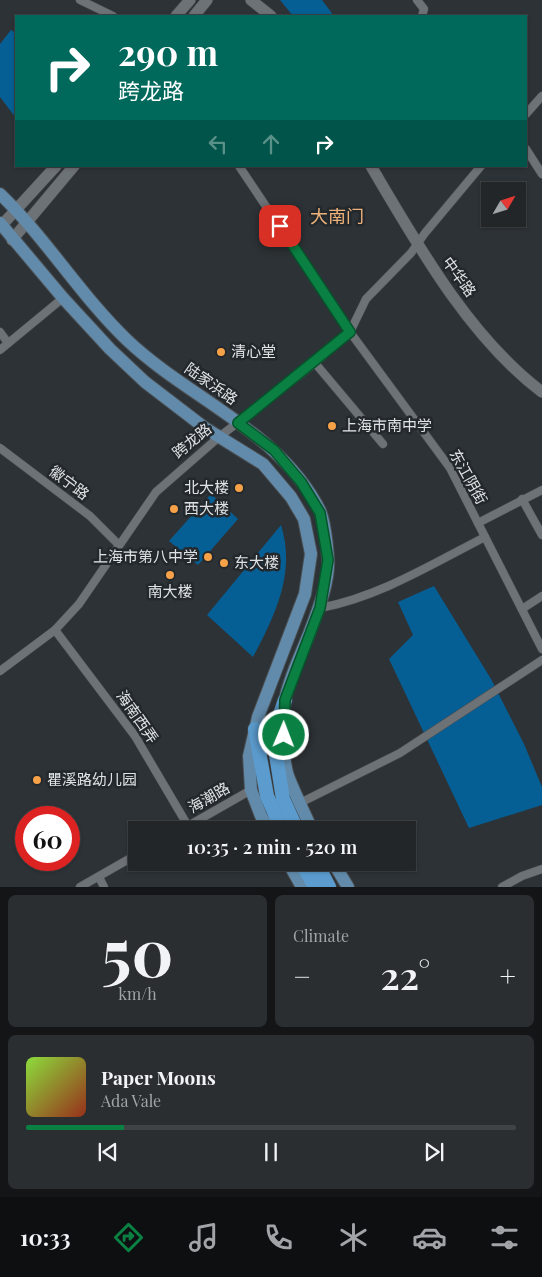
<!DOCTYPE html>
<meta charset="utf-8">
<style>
:root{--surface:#222628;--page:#2a2e30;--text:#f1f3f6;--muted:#a2a5a8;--line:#3f4345;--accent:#0b8043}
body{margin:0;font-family:"Playfair Display","Noto Sans SC",serif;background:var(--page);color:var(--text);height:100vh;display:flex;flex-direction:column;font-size:19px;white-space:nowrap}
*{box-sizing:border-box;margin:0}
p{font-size:16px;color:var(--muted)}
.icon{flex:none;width:28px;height:28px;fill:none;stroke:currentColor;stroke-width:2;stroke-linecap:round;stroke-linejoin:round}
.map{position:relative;height:887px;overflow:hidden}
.side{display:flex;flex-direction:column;gap:8px;padding:8px;background:#131516;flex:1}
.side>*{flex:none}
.banner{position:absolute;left:15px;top:15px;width:512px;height:152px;border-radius:0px;box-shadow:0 1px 4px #0004,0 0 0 1px var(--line);background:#00695c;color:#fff;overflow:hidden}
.needle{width:32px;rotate:51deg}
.fabs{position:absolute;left:481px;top:182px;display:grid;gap:10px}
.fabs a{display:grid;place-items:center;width:45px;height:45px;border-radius:0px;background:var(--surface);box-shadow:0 1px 4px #0004,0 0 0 1px var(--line);font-size:25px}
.speed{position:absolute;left:15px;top:806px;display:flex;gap:10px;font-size:25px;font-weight:700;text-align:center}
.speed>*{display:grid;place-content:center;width:65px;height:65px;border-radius:50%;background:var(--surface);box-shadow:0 1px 4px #0004,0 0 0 1px var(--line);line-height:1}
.speed .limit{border:8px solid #d22;background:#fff;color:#111}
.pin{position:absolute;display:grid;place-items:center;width:42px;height:42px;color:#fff;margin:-21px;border-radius:10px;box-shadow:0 2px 8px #0006}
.me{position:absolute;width:55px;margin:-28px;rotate:1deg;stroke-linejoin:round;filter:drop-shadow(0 0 4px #0008)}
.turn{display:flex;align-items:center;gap:18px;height:105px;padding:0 20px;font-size:22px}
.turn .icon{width:65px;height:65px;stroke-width:2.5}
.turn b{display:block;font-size:35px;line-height:42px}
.lanes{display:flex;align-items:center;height:48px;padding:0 20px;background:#0003;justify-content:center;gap:25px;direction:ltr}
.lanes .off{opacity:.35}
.big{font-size:38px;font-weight:600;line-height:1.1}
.side .card{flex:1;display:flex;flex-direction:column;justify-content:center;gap:8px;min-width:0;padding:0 18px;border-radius:8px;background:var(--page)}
.side .dial{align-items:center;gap:0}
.dial b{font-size:65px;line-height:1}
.song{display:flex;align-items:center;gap:15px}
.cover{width:60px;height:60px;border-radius:8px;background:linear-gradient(135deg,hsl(90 70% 55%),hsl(10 70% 35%))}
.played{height:5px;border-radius:2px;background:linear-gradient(90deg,var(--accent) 20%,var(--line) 20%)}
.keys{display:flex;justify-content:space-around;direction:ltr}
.heat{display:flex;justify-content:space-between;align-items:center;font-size:28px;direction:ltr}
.side .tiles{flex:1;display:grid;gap:8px;grid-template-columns:1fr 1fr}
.card:last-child{grid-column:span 2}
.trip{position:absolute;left:128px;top:821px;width:288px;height:50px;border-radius:0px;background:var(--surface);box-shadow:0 1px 4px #0004,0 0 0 1px var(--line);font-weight:600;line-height:50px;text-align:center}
.tabs{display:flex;height:80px;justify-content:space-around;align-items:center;background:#0e0f10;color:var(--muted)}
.tabs .icon{width:35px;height:35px}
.tabs .on{color:var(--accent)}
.tabs b{font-size:22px;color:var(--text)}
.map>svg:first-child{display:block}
</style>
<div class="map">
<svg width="542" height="887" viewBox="0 0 542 887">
<rect width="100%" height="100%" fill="#2d3236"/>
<g fill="#065f94">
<polygon points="280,0 322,0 334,16 293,16"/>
<polygon points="11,30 16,33 16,118 0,97 0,44"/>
<polygon points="211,494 238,519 198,565 169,541"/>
<path d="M 281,525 C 296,573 275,615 253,657 L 207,615 Z"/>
<polygon points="434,586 491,679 524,744 542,787 542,805 469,828 389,659 413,635 398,602"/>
</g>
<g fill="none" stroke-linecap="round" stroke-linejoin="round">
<g stroke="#4a4e51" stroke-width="9">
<g id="street">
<polyline points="80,0 113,16"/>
<polyline points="417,0 424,9 422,16"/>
<polyline points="526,114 542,96"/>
<polyline points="526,149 542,174"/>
<polyline points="239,166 350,332 450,468 542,649"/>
<polyline points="0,332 8,343"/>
<polyline points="0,350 63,298"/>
<polyline points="315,363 383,444"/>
<polyline points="0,448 90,516 118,544"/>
<polyline points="522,499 542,535"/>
<polyline points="478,523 542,490"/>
<path d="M 320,608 C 379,597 432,564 485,537"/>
<polyline points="522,609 542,596"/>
<polyline points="55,630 135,736 188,826"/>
<polyline points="0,671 55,630 79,604 156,492 219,437 315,363 350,332 366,299 411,253 425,233 481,166"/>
<polyline points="300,803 400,753 542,660"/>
<polyline points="181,830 251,790"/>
<polyline points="99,877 104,887"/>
<polyline points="80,887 136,855"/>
<polyline points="502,887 522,876 542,869"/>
</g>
</g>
<g stroke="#4a4e51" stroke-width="12">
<g id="secondary">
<polyline points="251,0 271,16"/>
<polyline points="176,16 190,0"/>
<polyline points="194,16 207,0"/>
<path d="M 371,166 C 417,244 469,337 542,392"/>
<polyline points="2,225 56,166"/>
<polyline points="12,240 74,166"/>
</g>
</g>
<g stroke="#4a4e51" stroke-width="14">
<g id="primary">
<path d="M 0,194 C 46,238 80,295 127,340 C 189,399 280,431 320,511 C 325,523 327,545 328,558 C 330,581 317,613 309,634 C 302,652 287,683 285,701 C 282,720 282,757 288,776 C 295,794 304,812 312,830"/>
<polyline points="0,223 63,298 110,349 145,382 205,428 263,464 291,497 304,519 311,554 305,594 258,717 249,756 251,790 261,816 269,830"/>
<polyline points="288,862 302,887"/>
<polyline points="333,862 348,887"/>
</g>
</g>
<g stroke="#4a4e51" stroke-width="15">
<g id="highway">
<polyline points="285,700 273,735 283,799 297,830"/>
<polyline points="255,729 267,796 282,830"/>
<polyline points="301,862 315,887"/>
<polyline points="316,862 329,887"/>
</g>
</g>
<use href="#street" stroke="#6d7277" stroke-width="8"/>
<use href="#secondary" stroke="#6d7277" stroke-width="11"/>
<use href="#primary" stroke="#628bab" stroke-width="12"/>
<use href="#highway" stroke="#5b9bcd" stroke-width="14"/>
</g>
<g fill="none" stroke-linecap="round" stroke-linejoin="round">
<g stroke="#07532c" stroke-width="12">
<polyline id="route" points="280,226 350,332 238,423 274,450 301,482 320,513 328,560 320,608 285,700 284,735"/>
</g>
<use href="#route" stroke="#0b8043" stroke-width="9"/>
</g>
<g fill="#f7a148" stroke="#23282c" stroke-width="2">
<circle cx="221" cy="352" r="5"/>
<circle cx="332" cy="426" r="5"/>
<circle cx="239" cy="488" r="5"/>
<circle cx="174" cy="509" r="5"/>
<circle cx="208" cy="557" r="5"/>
<circle cx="224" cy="563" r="5"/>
<circle cx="170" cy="575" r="5"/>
<circle cx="37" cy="780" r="5"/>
</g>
<g text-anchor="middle" stroke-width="5" stroke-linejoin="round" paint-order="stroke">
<g font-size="15" fill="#e0e3e6" stroke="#23282c">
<text transform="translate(459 277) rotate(54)" y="5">中华路</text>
<text transform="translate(211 384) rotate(35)" y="5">陆家浜路</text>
<text transform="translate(192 441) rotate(-39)" y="5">跨龙路</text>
<text transform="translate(468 477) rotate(61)" y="5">东江阴街</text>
<text transform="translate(69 483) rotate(37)" y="5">徽宁路</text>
<text transform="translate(137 717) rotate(55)" y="5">海南西弄</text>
<text transform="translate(209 798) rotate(-30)" y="5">海潮路</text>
</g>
<g font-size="15" fill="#e0e3e6" stroke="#23282c" text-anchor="start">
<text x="231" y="357">清心堂</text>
<text x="342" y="431">上海市南中学</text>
<text x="229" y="493" text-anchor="end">北大楼</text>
<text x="184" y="514">西大楼</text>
<text x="198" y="562" text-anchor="end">上海市第八中学</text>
<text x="234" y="568">东大楼</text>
<text x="170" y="597" text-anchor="middle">南大楼</text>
<text x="47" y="785">瞿溪路幼儿园</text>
</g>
<g font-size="18" fill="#edb17a" stroke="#23282c">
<text x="337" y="223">大南门</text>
</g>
</g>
</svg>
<div class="fabs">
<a><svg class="needle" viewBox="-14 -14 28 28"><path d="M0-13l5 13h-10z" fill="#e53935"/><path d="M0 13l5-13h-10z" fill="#a2a5a8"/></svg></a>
</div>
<div class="speed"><div class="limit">60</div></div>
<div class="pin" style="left:280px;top:226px;background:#d93025"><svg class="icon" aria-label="arrive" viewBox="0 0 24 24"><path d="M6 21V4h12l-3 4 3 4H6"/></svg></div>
<svg class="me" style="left:284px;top:735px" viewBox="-20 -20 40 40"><circle r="17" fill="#0b8043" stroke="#fff" stroke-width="3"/><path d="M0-11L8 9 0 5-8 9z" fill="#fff"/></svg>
<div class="trip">10:35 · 2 min · 520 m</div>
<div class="banner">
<div class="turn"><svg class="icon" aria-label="right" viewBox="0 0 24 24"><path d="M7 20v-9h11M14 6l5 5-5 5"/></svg><div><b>290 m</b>跨龙路</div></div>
<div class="lanes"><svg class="icon off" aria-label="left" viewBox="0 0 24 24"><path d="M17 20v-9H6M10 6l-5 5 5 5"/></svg><svg class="icon off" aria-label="ahead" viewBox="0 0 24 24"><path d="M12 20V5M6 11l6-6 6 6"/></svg><svg class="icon" aria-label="right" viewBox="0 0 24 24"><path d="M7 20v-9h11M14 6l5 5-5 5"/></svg></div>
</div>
</div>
<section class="side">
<div class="tiles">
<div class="card dial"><b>50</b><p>km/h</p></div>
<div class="card"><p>Climate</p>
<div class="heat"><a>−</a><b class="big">22°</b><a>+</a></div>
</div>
<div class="card">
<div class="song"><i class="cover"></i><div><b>Paper Moons</b><p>Ada Vale</p></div></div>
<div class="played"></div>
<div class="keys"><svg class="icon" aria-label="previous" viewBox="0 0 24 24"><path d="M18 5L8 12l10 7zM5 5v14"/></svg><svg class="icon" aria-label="pause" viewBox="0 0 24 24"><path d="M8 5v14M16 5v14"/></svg><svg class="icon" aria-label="next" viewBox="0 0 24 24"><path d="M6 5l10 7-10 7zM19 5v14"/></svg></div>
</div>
</div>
</section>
<nav class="tabs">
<b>10:33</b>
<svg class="icon on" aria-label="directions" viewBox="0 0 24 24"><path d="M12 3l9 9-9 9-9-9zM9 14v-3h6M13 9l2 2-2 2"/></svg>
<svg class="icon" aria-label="music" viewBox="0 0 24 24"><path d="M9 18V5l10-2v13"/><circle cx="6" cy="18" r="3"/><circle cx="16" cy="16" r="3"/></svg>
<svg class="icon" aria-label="phone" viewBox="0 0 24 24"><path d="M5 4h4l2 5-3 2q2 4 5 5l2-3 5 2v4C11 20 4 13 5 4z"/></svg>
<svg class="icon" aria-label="climate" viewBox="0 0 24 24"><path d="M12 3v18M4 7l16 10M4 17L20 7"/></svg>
<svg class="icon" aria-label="car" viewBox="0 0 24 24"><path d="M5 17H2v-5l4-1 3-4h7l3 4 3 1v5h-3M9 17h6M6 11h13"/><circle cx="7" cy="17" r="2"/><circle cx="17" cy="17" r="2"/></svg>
<svg class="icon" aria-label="filters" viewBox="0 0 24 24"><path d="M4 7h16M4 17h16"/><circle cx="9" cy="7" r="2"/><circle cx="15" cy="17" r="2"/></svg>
</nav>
